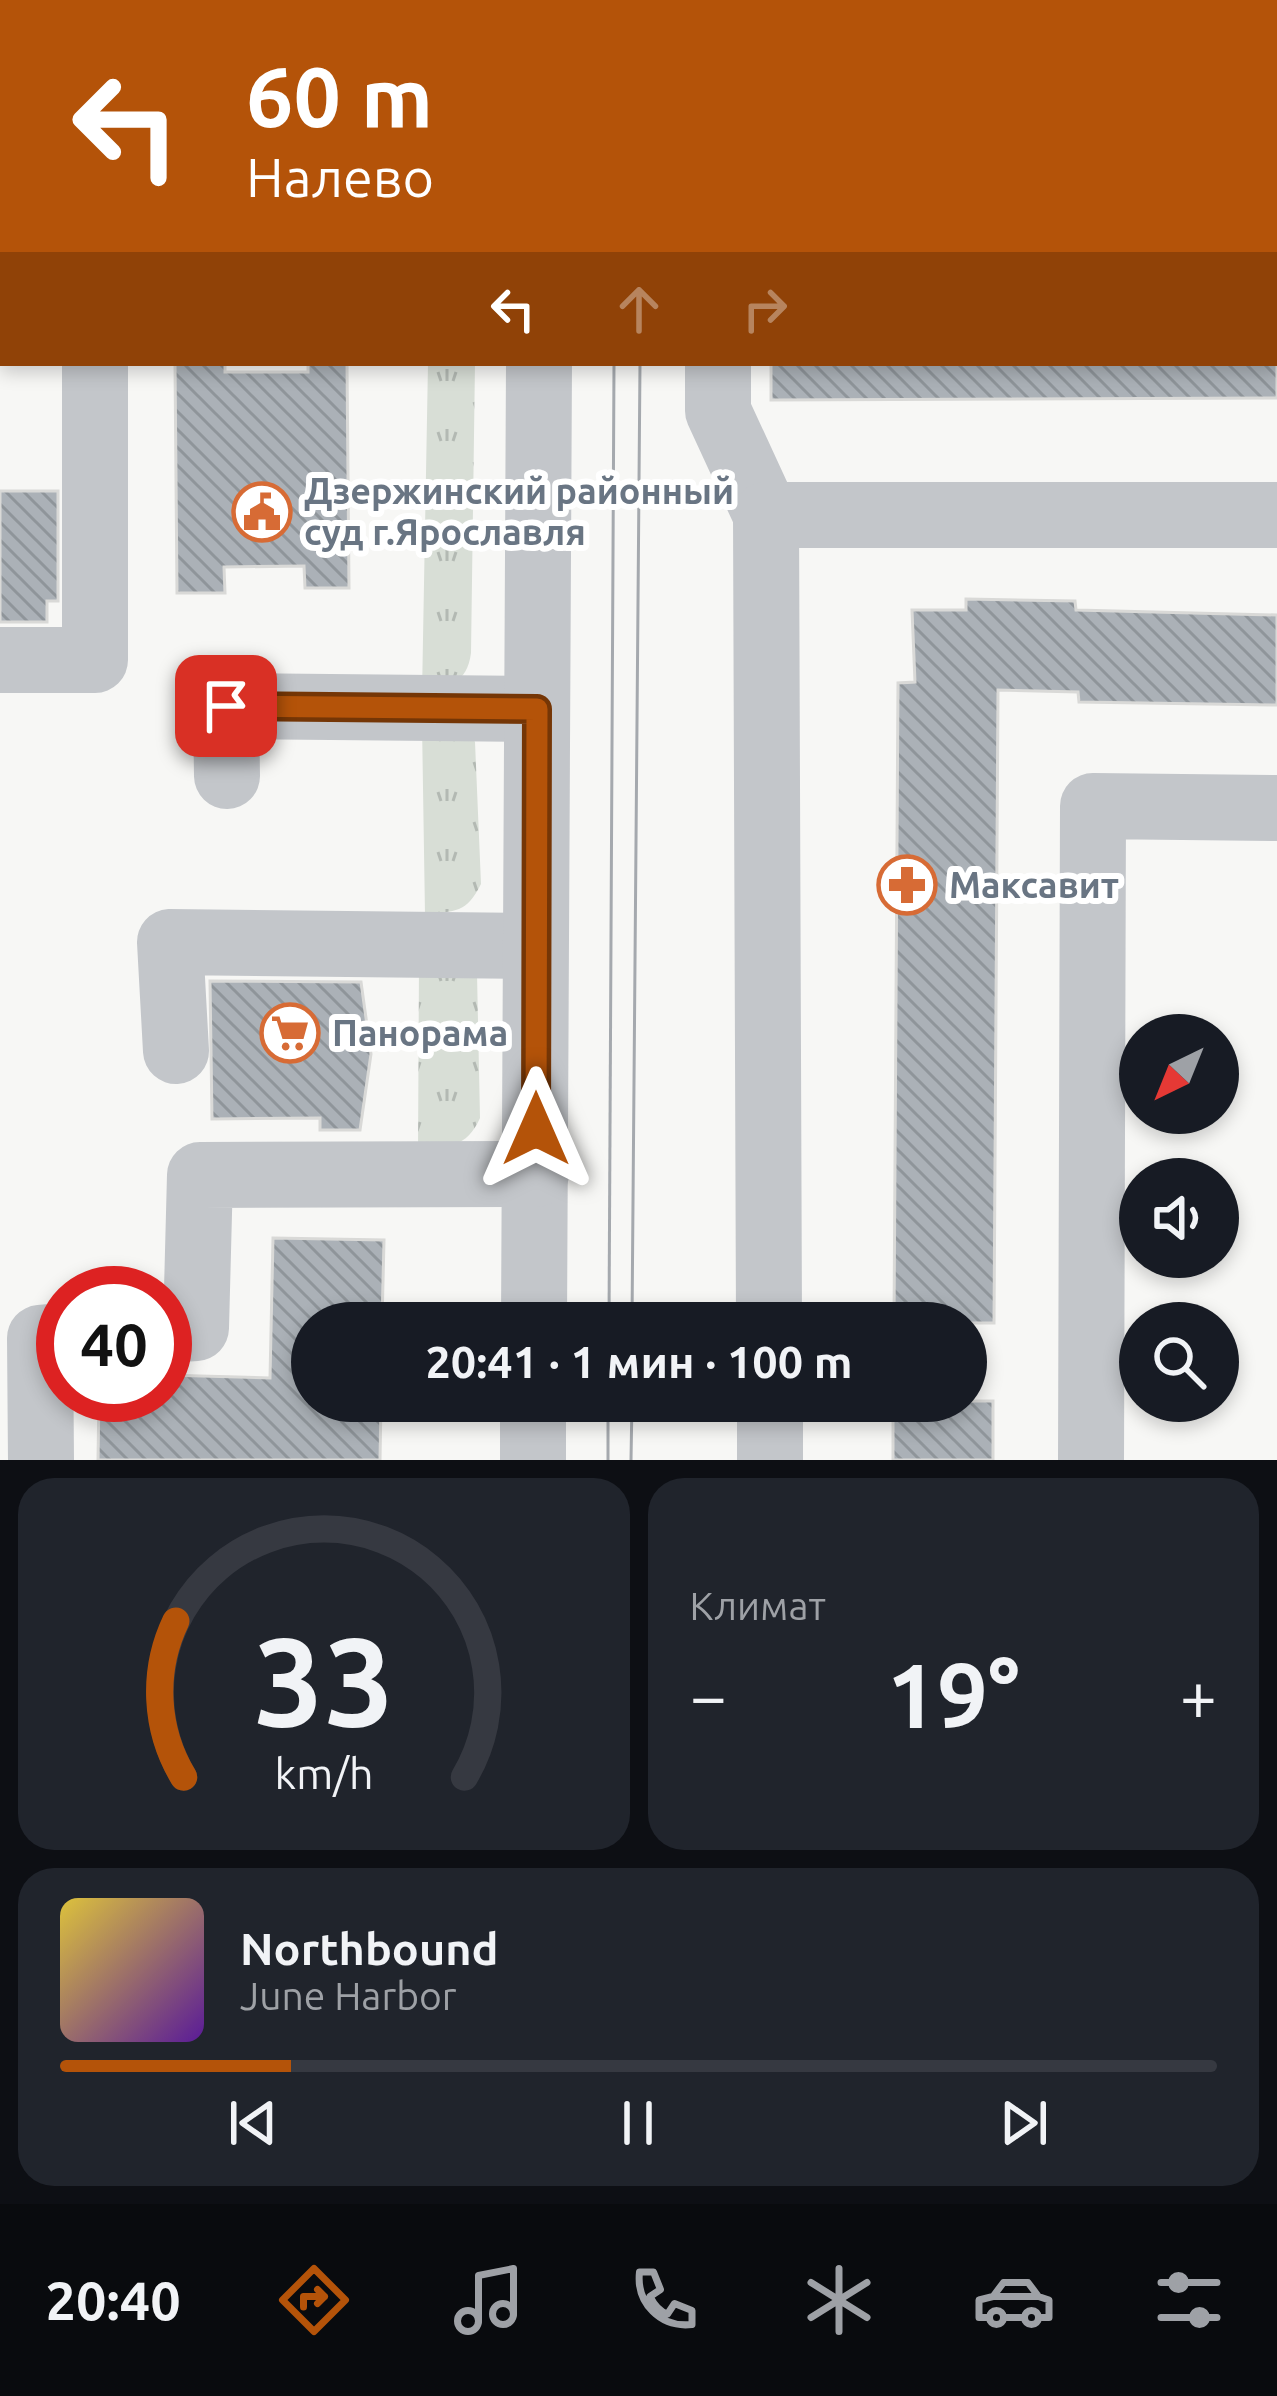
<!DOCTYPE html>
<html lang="ru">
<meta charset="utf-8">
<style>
:root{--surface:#171b24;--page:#20242c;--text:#f1f3f6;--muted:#9ea1a6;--line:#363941;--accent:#b45309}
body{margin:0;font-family:Ubuntu,sans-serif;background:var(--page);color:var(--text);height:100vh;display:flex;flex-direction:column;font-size:45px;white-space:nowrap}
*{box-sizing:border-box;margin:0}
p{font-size:39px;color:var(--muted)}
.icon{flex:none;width:66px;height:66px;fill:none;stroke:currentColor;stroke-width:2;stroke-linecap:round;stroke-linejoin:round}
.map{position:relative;height:1460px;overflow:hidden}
.sheet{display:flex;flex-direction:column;gap:18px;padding:18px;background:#0d0f14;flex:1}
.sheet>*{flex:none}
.banner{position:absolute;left:0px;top:0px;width:1278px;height:366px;box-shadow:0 6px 18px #0003;background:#b45309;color:#fff;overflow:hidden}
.needle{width:78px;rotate:223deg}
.tools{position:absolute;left:1119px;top:1014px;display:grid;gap:24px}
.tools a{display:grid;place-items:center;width:120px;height:120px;border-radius:50%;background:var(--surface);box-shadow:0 6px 18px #0003;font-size:60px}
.speed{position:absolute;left:36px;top:1266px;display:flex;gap:24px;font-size:60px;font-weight:700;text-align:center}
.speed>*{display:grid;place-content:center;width:156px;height:156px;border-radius:50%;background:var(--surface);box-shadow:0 6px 18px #0003;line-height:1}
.speed .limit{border:18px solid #d22;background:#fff;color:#111}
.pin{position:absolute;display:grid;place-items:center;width:102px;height:102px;color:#fff;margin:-51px;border-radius:24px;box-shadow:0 6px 18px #0006}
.me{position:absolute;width:132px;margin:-66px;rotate:0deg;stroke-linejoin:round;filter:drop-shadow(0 0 9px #0008)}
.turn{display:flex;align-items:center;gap:42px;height:252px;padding:0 48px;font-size:54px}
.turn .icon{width:156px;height:156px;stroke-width:2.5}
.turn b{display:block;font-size:84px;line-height:102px}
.lanes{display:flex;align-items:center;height:114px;padding:0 48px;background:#0003;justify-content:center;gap:60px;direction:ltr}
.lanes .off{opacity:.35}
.big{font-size:90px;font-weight:700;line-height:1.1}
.sheet .card{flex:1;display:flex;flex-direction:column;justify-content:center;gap:18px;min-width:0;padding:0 42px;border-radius:36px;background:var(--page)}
.sheet .dial{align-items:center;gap:0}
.dial svg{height:312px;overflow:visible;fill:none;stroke:var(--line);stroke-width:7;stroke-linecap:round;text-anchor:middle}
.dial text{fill:var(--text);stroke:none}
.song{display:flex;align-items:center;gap:36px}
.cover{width:144px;height:144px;border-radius:18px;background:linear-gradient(135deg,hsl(50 70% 55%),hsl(270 70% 35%))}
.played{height:12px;border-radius:6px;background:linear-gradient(90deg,var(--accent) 20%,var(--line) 20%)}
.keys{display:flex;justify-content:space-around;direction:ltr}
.heat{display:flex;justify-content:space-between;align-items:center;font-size:66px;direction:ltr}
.sheet .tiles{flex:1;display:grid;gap:18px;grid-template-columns:1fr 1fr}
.card:last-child{grid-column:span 2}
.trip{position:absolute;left:291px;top:1302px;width:696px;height:120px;border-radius:60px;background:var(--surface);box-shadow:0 6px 18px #0003;font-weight:700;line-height:120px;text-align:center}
.dock{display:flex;height:192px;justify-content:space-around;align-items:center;background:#090b0e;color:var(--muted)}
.dock .icon{width:84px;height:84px}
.dock .current{color:var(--accent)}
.dock b{font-size:54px;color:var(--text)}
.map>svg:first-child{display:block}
</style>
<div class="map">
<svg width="1277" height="1460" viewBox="0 0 1277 1460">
<defs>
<pattern id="grass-tufts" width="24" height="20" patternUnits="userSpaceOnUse" patternTransform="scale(3)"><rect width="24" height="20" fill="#d8ded6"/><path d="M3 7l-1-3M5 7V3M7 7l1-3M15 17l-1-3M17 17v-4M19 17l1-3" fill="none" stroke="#b3b9b3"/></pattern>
<pattern id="building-back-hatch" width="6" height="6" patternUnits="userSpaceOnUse" patternTransform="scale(3)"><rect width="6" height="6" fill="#abb1b7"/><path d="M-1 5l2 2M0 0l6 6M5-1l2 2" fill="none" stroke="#8f959a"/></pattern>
</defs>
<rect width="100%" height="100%" fill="#f7f7f5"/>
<g fill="url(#grass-tufts)">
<path d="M 428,363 L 475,363 L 471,653 C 467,684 449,685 422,694 Z"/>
<path d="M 422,724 L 470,733 L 475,742 L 481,884 C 466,914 456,910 425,915 Z"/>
<path d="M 419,962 L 477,973 L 480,1118 C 467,1148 447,1147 418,1152 Z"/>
</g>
<g fill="url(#building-back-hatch)" stroke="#d9d9d7" stroke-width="3">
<polygon points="175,363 225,363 225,372 308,372 308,363 347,363 349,588 305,588 304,566 224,567 225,593 177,593"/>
<polygon points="771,363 1277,363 1277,398 771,400"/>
<polygon points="0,491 58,491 58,601 47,601 47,622 0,622"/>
<polygon points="966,599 1075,601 1076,610 1277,615 1277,705 1079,702 1078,692 998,690 994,1323 894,1323 898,683 915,682 912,610 966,610"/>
<polygon points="210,981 361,982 371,1054 360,1130 320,1130 320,1118 212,1119"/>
<polygon points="273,1238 384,1240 382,1323 312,1323 312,1401 381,1401 380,1460 98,1460 99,1395 165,1395 165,1375 270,1378"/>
<rect x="893" y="1401" width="100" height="59"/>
</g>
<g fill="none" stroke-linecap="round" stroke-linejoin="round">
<g stroke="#c3c6ca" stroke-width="66">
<polyline points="541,0 541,3"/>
<polyline points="717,3 717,0"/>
<polyline points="0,111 3,111"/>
<polyline points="718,363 718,411 766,515"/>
<polyline points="0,660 95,660 95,363"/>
<polyline points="227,776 226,706 537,709"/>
<polyline points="176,1051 170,942 535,946"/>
<polyline points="534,1323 539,363"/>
<polyline points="769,1323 766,515 1277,515"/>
<polyline points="165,1330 196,1328 200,1175 536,1174"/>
<polyline points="770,1401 770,1460"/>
<polyline points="41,1460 40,1338 63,1336"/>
<polyline points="533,1460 533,1401"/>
<polyline points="1091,1460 1093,806 1277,808"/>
</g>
<g stroke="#a5a9ae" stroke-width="3">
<polyline points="618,3 618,0"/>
<polyline points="643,3 643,0"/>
<polyline points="609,1323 614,363"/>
<polyline points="632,1323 640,363"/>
<polyline points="608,1460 608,1401"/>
<polyline points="631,1460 632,1401"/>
</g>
</g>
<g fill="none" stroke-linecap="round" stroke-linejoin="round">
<g stroke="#753606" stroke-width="30">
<polyline id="route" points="226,706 537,709 536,1129"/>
</g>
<use href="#route" stroke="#b45309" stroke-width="21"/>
</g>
<defs>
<g id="civic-ring" transform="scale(3)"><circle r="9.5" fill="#fff" stroke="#d76b35" stroke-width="1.5"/><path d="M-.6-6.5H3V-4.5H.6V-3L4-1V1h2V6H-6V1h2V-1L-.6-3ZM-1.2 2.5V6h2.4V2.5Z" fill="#d76b35"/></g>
<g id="pharmacy-ring" transform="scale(3)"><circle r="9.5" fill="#fff" stroke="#d76b35" stroke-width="1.5"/><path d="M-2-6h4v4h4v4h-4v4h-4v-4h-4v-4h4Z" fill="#d76b35"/></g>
<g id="supermarket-ring" transform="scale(3)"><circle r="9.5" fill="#fff" stroke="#d76b35" stroke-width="1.5"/><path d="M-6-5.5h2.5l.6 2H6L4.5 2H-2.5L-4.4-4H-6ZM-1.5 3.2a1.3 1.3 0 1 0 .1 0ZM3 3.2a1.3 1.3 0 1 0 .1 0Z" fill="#d76b35"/></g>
</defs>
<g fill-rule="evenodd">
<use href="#civic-ring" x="262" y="512"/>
<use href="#pharmacy-ring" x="907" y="885"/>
<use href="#supermarket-ring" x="290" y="1033"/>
</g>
<g text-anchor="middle" stroke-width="12" stroke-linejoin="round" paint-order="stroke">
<g font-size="36" font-weight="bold" fill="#697583" stroke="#fff" text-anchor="start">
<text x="304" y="504">Дзержинский районный<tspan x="304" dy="41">суд г.Ярославля</tspan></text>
<text x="949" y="898">Максавит</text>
<text x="332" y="1046">Панорама</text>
</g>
</g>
</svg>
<div class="tools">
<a><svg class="needle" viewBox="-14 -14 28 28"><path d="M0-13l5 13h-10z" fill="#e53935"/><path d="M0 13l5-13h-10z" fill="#9ea1a6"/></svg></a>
<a><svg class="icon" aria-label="sound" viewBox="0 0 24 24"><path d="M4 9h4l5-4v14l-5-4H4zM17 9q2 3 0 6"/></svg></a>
<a><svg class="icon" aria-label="search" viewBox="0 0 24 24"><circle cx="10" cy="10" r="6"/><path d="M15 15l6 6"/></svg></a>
</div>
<div class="speed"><div class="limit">40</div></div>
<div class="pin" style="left:226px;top:706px;background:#d93025"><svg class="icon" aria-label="arrive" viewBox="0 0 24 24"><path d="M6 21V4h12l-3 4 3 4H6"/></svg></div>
<svg class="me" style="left:536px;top:1129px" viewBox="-20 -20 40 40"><path d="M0-17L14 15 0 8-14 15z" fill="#b45309" stroke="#fff" stroke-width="4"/></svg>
<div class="trip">20:41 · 1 мин · 100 m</div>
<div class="banner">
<div class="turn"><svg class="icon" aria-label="left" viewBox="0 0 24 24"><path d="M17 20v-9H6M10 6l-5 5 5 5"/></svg><div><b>60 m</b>Налево</div></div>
<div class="lanes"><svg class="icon" aria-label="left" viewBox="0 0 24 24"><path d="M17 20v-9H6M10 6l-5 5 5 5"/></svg><svg class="icon off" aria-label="ahead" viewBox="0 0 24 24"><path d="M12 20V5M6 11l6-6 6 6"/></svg><svg class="icon off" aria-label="right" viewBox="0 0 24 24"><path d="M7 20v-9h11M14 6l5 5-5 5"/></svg></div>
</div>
</div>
<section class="sheet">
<div class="tiles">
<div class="card dial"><svg viewBox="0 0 100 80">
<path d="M14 69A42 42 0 1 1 86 69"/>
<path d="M14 69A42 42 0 0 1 12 29" stroke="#b45309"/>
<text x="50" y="56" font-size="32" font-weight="700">33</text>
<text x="50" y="72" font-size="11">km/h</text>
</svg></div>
<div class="card"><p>Климат</p>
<div class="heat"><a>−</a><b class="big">19°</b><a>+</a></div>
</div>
<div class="card">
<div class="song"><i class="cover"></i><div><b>Northbound</b><p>June Harbor</p></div></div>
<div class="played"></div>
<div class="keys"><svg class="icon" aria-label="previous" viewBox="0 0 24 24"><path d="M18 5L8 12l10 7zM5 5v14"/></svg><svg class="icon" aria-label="pause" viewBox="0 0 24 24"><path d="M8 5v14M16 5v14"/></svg><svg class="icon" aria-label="next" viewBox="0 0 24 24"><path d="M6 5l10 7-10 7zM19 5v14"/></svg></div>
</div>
</div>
</section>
<nav class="dock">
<b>20:40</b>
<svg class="icon current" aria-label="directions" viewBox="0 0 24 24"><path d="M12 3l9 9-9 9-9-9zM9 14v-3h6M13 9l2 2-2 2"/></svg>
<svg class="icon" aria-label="music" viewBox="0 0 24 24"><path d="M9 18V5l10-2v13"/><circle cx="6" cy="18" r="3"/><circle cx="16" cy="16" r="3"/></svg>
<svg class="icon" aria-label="phone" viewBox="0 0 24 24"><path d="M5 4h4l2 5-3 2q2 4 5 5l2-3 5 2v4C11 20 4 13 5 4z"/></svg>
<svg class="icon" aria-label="climate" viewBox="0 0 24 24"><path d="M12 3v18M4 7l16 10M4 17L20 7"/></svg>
<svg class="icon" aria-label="car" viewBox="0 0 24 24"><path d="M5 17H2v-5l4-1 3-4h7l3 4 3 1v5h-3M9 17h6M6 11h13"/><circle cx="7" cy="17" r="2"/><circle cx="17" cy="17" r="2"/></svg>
<svg class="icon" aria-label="filters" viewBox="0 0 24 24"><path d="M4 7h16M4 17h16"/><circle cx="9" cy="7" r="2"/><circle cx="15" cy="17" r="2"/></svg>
</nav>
